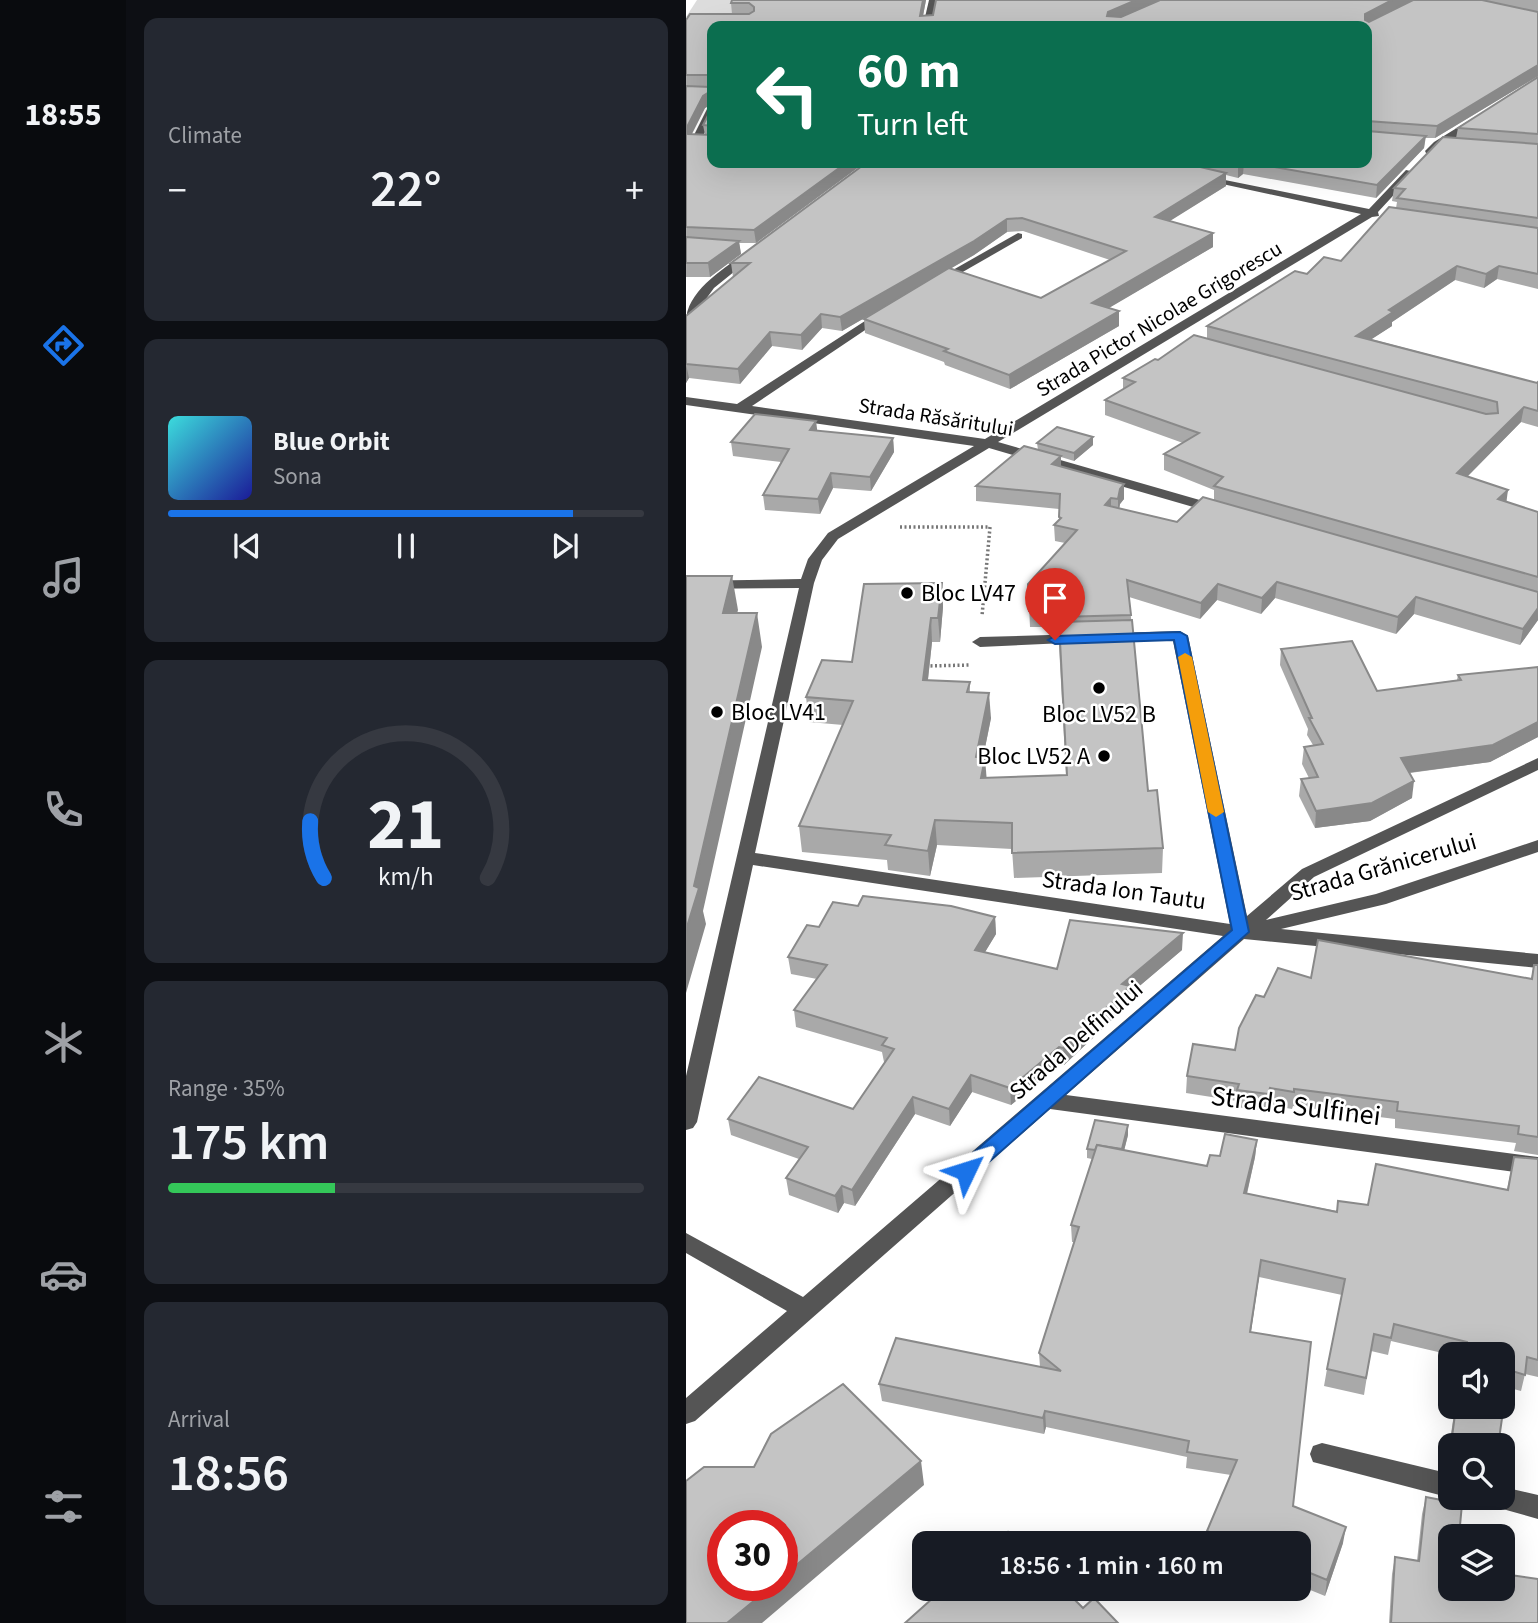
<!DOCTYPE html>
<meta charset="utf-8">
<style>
:root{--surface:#171b24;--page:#242831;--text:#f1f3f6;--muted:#9ea1a6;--line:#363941;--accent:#1a73e8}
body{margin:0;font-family:"Source Sans 3",sans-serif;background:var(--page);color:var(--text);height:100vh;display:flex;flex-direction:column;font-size:26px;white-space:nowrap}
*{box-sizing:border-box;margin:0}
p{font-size:23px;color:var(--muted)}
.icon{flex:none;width:38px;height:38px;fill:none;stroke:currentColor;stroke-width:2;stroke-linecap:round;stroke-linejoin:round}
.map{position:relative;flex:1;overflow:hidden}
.sheet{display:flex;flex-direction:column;gap:18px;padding:18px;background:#0d0f14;width:560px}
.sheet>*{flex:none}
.top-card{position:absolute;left:21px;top:21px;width:665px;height:147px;border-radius:14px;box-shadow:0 7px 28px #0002;background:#0b6e4f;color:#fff;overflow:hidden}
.fabs{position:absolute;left:752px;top:1342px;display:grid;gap:14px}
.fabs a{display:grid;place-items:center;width:77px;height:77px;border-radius:14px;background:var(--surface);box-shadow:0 7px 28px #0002;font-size:35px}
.speed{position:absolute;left:21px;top:1510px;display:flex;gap:14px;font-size:35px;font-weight:700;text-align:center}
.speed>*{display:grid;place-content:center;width:91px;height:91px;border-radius:50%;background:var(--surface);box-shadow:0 7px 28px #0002;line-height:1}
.speed .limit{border:10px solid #d22;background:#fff;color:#111}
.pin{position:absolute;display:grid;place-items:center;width:60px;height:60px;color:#fff;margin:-72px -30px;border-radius:50% 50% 50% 0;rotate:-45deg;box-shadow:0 0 7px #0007}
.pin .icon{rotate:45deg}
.me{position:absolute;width:77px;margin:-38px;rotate:49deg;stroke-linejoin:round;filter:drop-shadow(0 0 5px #0008)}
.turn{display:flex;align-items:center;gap:24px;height:147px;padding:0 35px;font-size:32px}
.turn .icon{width:91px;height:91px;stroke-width:2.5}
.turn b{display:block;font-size:49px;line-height:60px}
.big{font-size:52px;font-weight:600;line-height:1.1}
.sheet .card{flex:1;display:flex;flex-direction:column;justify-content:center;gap:10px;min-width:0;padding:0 24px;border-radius:14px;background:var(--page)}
.sheet .dial{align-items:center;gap:0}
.dial svg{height:182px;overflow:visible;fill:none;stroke:var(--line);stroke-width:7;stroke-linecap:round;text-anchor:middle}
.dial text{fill:var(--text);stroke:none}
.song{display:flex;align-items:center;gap:21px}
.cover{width:84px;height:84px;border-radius:10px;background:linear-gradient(135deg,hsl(180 70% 55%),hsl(240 70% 35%))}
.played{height:7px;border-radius:4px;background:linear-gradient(90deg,var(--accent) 85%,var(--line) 85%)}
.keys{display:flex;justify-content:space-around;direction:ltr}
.heat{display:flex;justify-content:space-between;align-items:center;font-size:38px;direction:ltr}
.charge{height:10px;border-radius:5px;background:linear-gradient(90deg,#34c759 35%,var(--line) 0)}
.trip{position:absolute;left:226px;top:1531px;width:399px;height:70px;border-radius:14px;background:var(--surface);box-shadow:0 7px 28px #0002;font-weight:600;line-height:70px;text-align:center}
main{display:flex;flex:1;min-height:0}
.tabs{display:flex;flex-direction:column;width:126px;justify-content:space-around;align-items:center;background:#090b0e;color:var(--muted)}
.tabs .icon{width:49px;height:49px}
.tabs .active{color:var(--accent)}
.tabs b{font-size:32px;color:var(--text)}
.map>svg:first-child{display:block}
</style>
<main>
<nav class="tabs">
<b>18:55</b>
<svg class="icon active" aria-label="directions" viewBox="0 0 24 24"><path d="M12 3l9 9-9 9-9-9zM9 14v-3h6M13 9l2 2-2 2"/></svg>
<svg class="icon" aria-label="music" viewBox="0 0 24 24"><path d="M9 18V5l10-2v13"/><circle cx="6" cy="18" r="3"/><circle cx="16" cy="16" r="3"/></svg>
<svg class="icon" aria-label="phone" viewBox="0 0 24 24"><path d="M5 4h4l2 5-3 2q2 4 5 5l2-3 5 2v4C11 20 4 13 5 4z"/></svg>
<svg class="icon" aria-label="climate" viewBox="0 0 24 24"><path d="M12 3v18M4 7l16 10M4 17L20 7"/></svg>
<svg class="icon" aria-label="car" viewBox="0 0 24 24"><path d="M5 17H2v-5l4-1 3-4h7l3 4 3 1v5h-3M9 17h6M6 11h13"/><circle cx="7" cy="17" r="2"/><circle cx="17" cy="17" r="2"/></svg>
<svg class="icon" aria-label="filters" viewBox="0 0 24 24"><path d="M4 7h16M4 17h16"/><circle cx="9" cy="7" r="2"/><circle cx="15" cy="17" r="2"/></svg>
</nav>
<section class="sheet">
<div class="card"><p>Climate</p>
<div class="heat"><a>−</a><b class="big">22°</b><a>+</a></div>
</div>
<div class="card">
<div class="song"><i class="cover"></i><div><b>Blue Orbit</b><p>Sona</p></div></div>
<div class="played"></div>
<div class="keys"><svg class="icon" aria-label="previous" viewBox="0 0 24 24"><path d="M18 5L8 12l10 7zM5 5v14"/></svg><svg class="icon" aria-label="pause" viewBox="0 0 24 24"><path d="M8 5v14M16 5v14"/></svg><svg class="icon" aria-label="next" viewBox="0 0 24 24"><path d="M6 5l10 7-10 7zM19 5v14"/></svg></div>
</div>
<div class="card dial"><svg viewBox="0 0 100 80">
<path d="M14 69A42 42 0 1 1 86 69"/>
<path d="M14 69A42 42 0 0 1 8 44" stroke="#1a73e8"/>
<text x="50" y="56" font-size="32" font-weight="700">21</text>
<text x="50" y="72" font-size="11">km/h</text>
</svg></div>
<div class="card"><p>Range · 35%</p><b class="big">175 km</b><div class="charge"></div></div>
<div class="card"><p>Arrival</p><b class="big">18:56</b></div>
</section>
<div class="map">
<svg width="852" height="1623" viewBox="0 0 852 1623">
<rect width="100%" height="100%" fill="#fff"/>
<polygon fill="#dcdcdc" points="11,0 53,0 45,17 0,17"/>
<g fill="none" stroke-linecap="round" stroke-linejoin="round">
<g stroke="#777" stroke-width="3.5" stroke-dasharray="2 2.5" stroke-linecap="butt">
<polyline points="214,527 304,527 296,616"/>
<polyline points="240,666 284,665"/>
</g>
<g fill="#555" fill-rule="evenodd">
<polygon points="243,0 251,0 245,26 237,26"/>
<polygon points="26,106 26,118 15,140 26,140 26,146 6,145 4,143 21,109"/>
<polygon points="787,118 795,120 748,153 740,153 739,151 748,142"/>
<polygon points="720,170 729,172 692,212 693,216 686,217 312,442 538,507 538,513 528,513 303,448 152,539 136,560 128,583 69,853 544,924 487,641 419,641 416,638 424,633 494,631 502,636 561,916 616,869 852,758 852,770 628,877 580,920 690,894 852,840 852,852 700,904 595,929 852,954 852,968 558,939 380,1095 852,1157 852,1175 364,1109 9,1421 0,1424 0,1398 101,1311 0,1253 0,1233 117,1297 537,936 67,865 11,1122 7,1128 0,1130 0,1076 113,588 0,589 0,581 115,579 122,559 142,533 288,446 0,405 0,397 51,404 199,308 203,310 203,314 66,406 299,439 675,214 518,180 513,177 514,175 683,209"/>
<polygon points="332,233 336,234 336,238 254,285 244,283"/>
<path d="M 60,252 L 70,254 L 28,288 L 4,321 L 0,322 C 0,291 38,269 60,252 Z"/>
<polygon points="396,634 404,639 401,642 294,647 286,642 294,637"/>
<polygon points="636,1443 765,1474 765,1498 627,1462 624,1454 627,1446"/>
<polygon points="817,1487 852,1495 852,1519 806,1506 802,1498 817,1498"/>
</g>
</g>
<g fill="#a9a9a9" fill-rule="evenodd">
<path d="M 240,0 L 237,16 L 727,0 L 852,0 L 852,76 L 749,138 L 739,138 L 738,148 L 690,198 L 557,174 L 552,178 L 540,175 L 540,186 L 483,221 L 527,233 L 527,247 L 422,308 L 433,326 L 324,389 L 259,365 L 258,362 L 179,333 L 178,319 L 197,307 L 156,331 L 136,328 L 116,350 L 86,346 L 54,384 L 3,378 L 0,383 L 0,316 L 47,277 L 45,263 L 180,163 L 681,163 L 26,26 L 26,104 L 19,108 L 5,134 L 19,135 L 17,125 L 26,108 L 178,163 L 70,243 L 53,243 L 55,254 L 24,277 L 0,277 L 0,20 L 46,14 L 45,3 ZM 337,231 L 424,260 L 355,298 L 264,269 L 288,255 L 321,232 Z"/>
<polygon points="852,77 852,289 811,279 798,288 769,280 706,322 706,326 685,339 851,383 852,382 852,427 835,422 781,477 820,502 852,512 852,620 834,645 728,614 710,634 589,598 575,614 531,600 514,619 443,597 462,791 477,848 476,873 328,878 326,849 251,845 244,876 202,870 201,860 116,852 113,826 157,725 123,722 120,697 166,662 256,583 257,607 254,642 246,642 242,680 284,682 284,693 305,718 297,758 300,778 380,775 372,627 344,627 342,584 379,543 369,541 368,525 373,520 373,509 290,501 290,486 352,450 351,443 407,445 388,461 375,457 375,467 438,499 434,504 433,509 491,522 528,500 528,490 478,470 478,454 497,443 419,415 419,400 437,390 437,378 472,360 521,339 521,326 621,274 655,261 710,208 711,202 706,201 708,188 770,138 772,128"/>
<polygon points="132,431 207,438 208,452 185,491 147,488 134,514 79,510 77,495 95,462 47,456 45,442"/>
<polygon points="595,649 691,691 771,680 772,675 852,667 852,737 804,762 724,773 726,798 684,821 629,828 613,796 615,779 623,778 616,764 618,747 627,745 621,735 622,729 594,665"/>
<polygon points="172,906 309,917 310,934 299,952 371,969 496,950 444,994 444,1003 378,1065 374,1064 325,1105 286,1092 264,1126 229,1114 169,1206 158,1203 152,1213 103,1195 100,1178 113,1159 45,1135 42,1119 167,1109 199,1062 198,1062 196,1052 110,1027 108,1010 131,979 105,974 102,957 133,927"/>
<polygon points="848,965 852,965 852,1155 828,1151 830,1143 709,1128 709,1119 607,1106 606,1109 582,1105 581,1111 550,1107 551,1101 500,1093 501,1076 549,1050 578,997 625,978 845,979"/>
<polygon points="442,1135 438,1150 521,1166 534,1156 571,1140 569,1157 561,1194 651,1211 682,1205 821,1189 828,1157 852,1159 852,1377 839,1374 835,1391 820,1387 812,1446 765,1446 765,1462 761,1461 769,1407 817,1407 817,1354 765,1354 765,1355 705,1341 702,1355 685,1351 678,1395 638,1386 641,1369 656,1295 573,1277 565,1332 607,1506 657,1543 639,1596 612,1585 612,1544 521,1544 521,1531 545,1475 500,1468 501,1457 360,1427 358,1434 196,1401 193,1384 354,1367 353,1353 388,1242 386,1242 385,1225 406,1159 401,1158 401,1149"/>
<polygon points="740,1497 765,1589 852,1623 703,1623 706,1574 709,1557 731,1561 736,1514"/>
</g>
<g fill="#898989">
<polygon points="237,0 240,0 235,26 234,16"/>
<polygon points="450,0 475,0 422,24 421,16 422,12"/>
<polygon points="706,0 726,0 678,25 679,14"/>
<polygon points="852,65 852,76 749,138 751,126"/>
<polygon points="25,91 26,104 19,108 2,142 0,129 17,96"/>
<polygon points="740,136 738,148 690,198 691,185"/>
<polygon points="160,163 178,163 70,243 68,230"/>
<polygon points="556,163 558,163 557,174 552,178 552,165"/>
<polygon points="540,173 540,186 468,231 469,217"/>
<polygon points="321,219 321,232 288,255 156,331 154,317"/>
<polygon points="527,233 527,247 406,318 406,303"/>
<polygon points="53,241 55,254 24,277 22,263"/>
<polygon points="771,266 769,280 706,322 706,326 669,350 670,336 703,310"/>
<polygon points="813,266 811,279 798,288 800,274"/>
<polygon points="433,311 433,326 324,389 323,375"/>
<polygon points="135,314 136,328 116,350 115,335"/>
<polygon points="84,332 86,346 54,384 52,369"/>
<polygon points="0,364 3,378 0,383"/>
<polygon points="838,407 835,422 769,489 771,473"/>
<polygon points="130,421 132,436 124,430"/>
<polygon points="407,437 407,445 388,461 388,453"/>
<polygon points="207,438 208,452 185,491 184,477"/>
<polygon points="375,456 375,472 366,464"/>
<polygon points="145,473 147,488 134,514 132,499"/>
<polygon points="438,484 438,499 434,504 432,515 432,499 434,489"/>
<polygon points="822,490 820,505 812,499"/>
<polygon points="425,498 425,514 419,505"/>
<polygon points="46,576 52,610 43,648 37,613"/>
<polygon points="591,582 589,598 575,614 576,598"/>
<polygon points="256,583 257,607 254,642 252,618"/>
<polygon points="532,584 531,600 514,619 515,603"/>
<polygon points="730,597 728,614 710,634 712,617"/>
<polygon points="852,608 852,620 834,645 837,629"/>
<polygon points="71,613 76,647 17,911 20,924 0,993 0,930 8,886"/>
<polygon points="245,618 246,642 239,705 237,680"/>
<polygon points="303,693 305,718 292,782 290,757"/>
<polygon points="852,722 852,737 804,762 713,774 715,758"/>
<polygon points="299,758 301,783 295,778"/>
<polygon points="728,781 726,798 684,821 629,828 630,811"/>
<polygon points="249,820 251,845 244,876 242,851"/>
<polygon points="309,917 310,934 290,967 289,950"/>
<polygon points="497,933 496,950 444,994 444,1003 378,1065 377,1048 436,984"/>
<polygon points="373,1047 374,1064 325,1105 324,1088"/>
<polygon points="285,1075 286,1092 264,1126 263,1109"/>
<polygon points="227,1097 229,1114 169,1206 166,1190"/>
<polygon points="442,1125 442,1135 435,1163 435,1154"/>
<polygon points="571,1140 569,1157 557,1210 558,1193"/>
<polygon points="156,1186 158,1203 152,1213 149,1196"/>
<polygon points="575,1260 573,1277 562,1349 564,1332"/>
<polygon points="359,1411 360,1427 358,1434 357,1418"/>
<polygon points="235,1461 238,1485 76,1623 41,1623 86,1586 96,1586 96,1577"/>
<polygon points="660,1527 657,1543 639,1596 641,1580"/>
</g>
<g fill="#c4c4c4" stroke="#898989" stroke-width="2">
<polygon points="46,0 237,0 234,16 247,15 250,0 450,0 422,12 421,16 435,17 474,0 706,0 679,14 679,20 683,22 727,0 796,0 852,12 852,65 751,126 681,121 681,26 26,26 26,77 24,75 0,75 0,20 4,14 63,14 68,11 68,7 63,3 45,3"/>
<polygon points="852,77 852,134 772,128"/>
<polygon points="26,80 26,104 25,91 17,96 0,129 0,86 24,87"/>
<polygon points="26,108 26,163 160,163 68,230 0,227 0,130 2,134 26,135 26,126 17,125"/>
<polygon points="681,123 682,131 740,136 691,185 565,163 681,163"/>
<polygon points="757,137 852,144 852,218 711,198 719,189 708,188"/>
<polygon points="180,163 497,163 540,173 469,217 527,233 406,303 433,311 323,375 258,351 262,349 178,319 263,268 355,298 440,251 336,218 321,219 288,241 154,317 135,314 115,335 84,332 52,369 0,364 0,316 64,263 45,263"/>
<polygon points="703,207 852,228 852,274 813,266 800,274 771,266 703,310 707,312 670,336 851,383 852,382 852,411 838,407 771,473 822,490 812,499 852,512 852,577 528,486 537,477 478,454 513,433 419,400 449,382 437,378 469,359 472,360 508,335 800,414 812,413 811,402 521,326 609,271 621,274 638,257 655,261"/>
<polygon points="0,237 53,241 22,263 0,263"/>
<polygon points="69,414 130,421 124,430 207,438 184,477 145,473 132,499 77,495 103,449 45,442"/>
<polygon points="371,427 407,437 388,453 351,443"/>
<polygon points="338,446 375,456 366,464 438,484 434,489 432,499 425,498 419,505 491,522 517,497 852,592 852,608 837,629 730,597 712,617 591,582 576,598 532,584 515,603 441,580 445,615 372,617 372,611 343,611 342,584 391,530 368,525 375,518 373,517 374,494 290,486"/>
<polygon points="0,576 46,576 37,613 71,613 8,886 13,888 0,930"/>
<polygon points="256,583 252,618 245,618 237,680 284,682 281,692 303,693 290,757 299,758 295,778 381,775 373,622 446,620 462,791 471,790 477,848 326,853 326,823 249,820 242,851 199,845 205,835 113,826 167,701 120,697 136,660 166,662 178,584"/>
<polygon points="666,641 691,691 775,680 772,675 852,667 852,722 807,745 715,758 728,781 686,803 630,811 615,779 632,777 618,747 637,744 623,718 626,718 595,649"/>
<polygon points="177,896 265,906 309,917 289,950 371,969 384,920 497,933 436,984 444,986 377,1048 373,1047 324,1088 285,1075 263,1109 227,1097 166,1190 156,1186 149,1196 100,1178 122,1147 42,1119 73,1077 167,1109 208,1049 196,1045 201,1038 108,1010 141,965 102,957 121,925 133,927 147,902 172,906"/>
<polygon points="632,940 846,979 848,965 852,965 852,1137 832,1134 833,1126 711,1111 712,1102 608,1089 608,1092 584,1088 582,1094 551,1090 553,1084 501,1076 507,1044 549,1050 553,1028 570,995 578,997 592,968 625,978"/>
<polygon points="409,1120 442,1125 436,1149 411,1145 409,1150 401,1149"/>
<polygon points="539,1134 571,1140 558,1193 651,1212 652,1201 682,1205 690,1164 822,1190 828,1157 852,1159 852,1360 841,1357 839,1375 823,1370 812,1446 769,1446 765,1444 770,1407 817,1407 817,1354 779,1354 781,1342 708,1324 705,1338 688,1334 680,1378 641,1369 659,1279 575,1260 564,1332 625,1342 607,1506 660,1527 641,1580 612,1568 612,1544 552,1544 521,1531 551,1460 501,1452 503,1441 359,1411 357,1418 193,1384 210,1338 375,1371 353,1353 393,1227 385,1225 411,1145 521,1166 524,1155 534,1156"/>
<polygon points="157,1384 235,1461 96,1577 96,1526 37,1526 37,1586 86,1586 41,1623 0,1623 0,1481 18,1467 68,1467 85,1434"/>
<polygon points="740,1497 776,1504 773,1536 765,1536 765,1589 817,1589 817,1574 852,1579 852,1623 705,1623 709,1557 733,1561"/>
<polygon points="322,1532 333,1544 309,1544"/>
<polygon points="257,1589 378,1589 397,1608 408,1598 432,1623 219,1623"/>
</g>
<polygon fill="#1a73e8" stroke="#114b97" stroke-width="2" points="494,632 501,636 563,932 287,1176 280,1178 273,1176 270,1171 273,1165 546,930 488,640 369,644 362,640 369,636"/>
<polygon fill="#f59e0b" points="499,653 506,657 538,812 530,817 522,812 492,657"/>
<g fill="#000" stroke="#fff" stroke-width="2.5">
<circle cx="221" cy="593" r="7"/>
<circle cx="413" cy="688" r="7"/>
<circle cx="31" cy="712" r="7"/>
<circle cx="418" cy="756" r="7"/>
</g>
<g text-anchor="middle" stroke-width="5" stroke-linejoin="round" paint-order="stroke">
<g font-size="21" fill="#000" stroke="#fff">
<text transform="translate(473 319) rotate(-31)" y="7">Strada Pictor Nicolae Grigorescu</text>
<text transform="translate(250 417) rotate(9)" y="7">Strada Răsăritului</text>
</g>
<g font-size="24" fill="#000" stroke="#fff" text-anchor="start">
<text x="235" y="601">Bloc LV47</text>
<text x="45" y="720">Bloc LV41</text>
<text x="413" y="722" text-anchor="middle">Bloc LV52 B</text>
<text x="404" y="764" text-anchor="end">Bloc LV52 A</text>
</g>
<g font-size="24" fill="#000" stroke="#fff">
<text transform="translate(697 867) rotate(-16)" y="8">Strada Grănicerului</text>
<text transform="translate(438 890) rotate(8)" y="8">Strada Ion Tautu</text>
<text transform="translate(390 1040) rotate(-41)" y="8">Strada Delfinului</text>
</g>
<g font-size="28" fill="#000" stroke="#fff">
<text transform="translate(610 1105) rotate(7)" y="10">Strada Sulfinei</text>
</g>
</g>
</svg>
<div class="fabs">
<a><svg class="icon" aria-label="sound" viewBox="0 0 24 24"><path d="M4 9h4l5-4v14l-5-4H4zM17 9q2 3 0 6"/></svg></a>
<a><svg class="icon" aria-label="search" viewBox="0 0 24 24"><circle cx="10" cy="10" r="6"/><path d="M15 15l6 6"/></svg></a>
<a><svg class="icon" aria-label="layers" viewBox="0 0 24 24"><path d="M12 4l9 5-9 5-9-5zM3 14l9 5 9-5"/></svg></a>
</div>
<div class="speed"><div class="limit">30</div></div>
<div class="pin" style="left:369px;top:640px;background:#d93025"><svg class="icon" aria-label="arrive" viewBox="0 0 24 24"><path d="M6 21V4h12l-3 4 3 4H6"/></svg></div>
<svg class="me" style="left:280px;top:1171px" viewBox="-20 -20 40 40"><path d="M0-17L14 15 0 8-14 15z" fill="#1a73e8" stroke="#fff" stroke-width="4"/></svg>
<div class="trip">18:56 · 1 min · 160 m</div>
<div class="top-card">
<div class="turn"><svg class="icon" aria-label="left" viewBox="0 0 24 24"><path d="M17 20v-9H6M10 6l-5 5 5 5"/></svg><div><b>60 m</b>Turn left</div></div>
</div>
</div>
</main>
